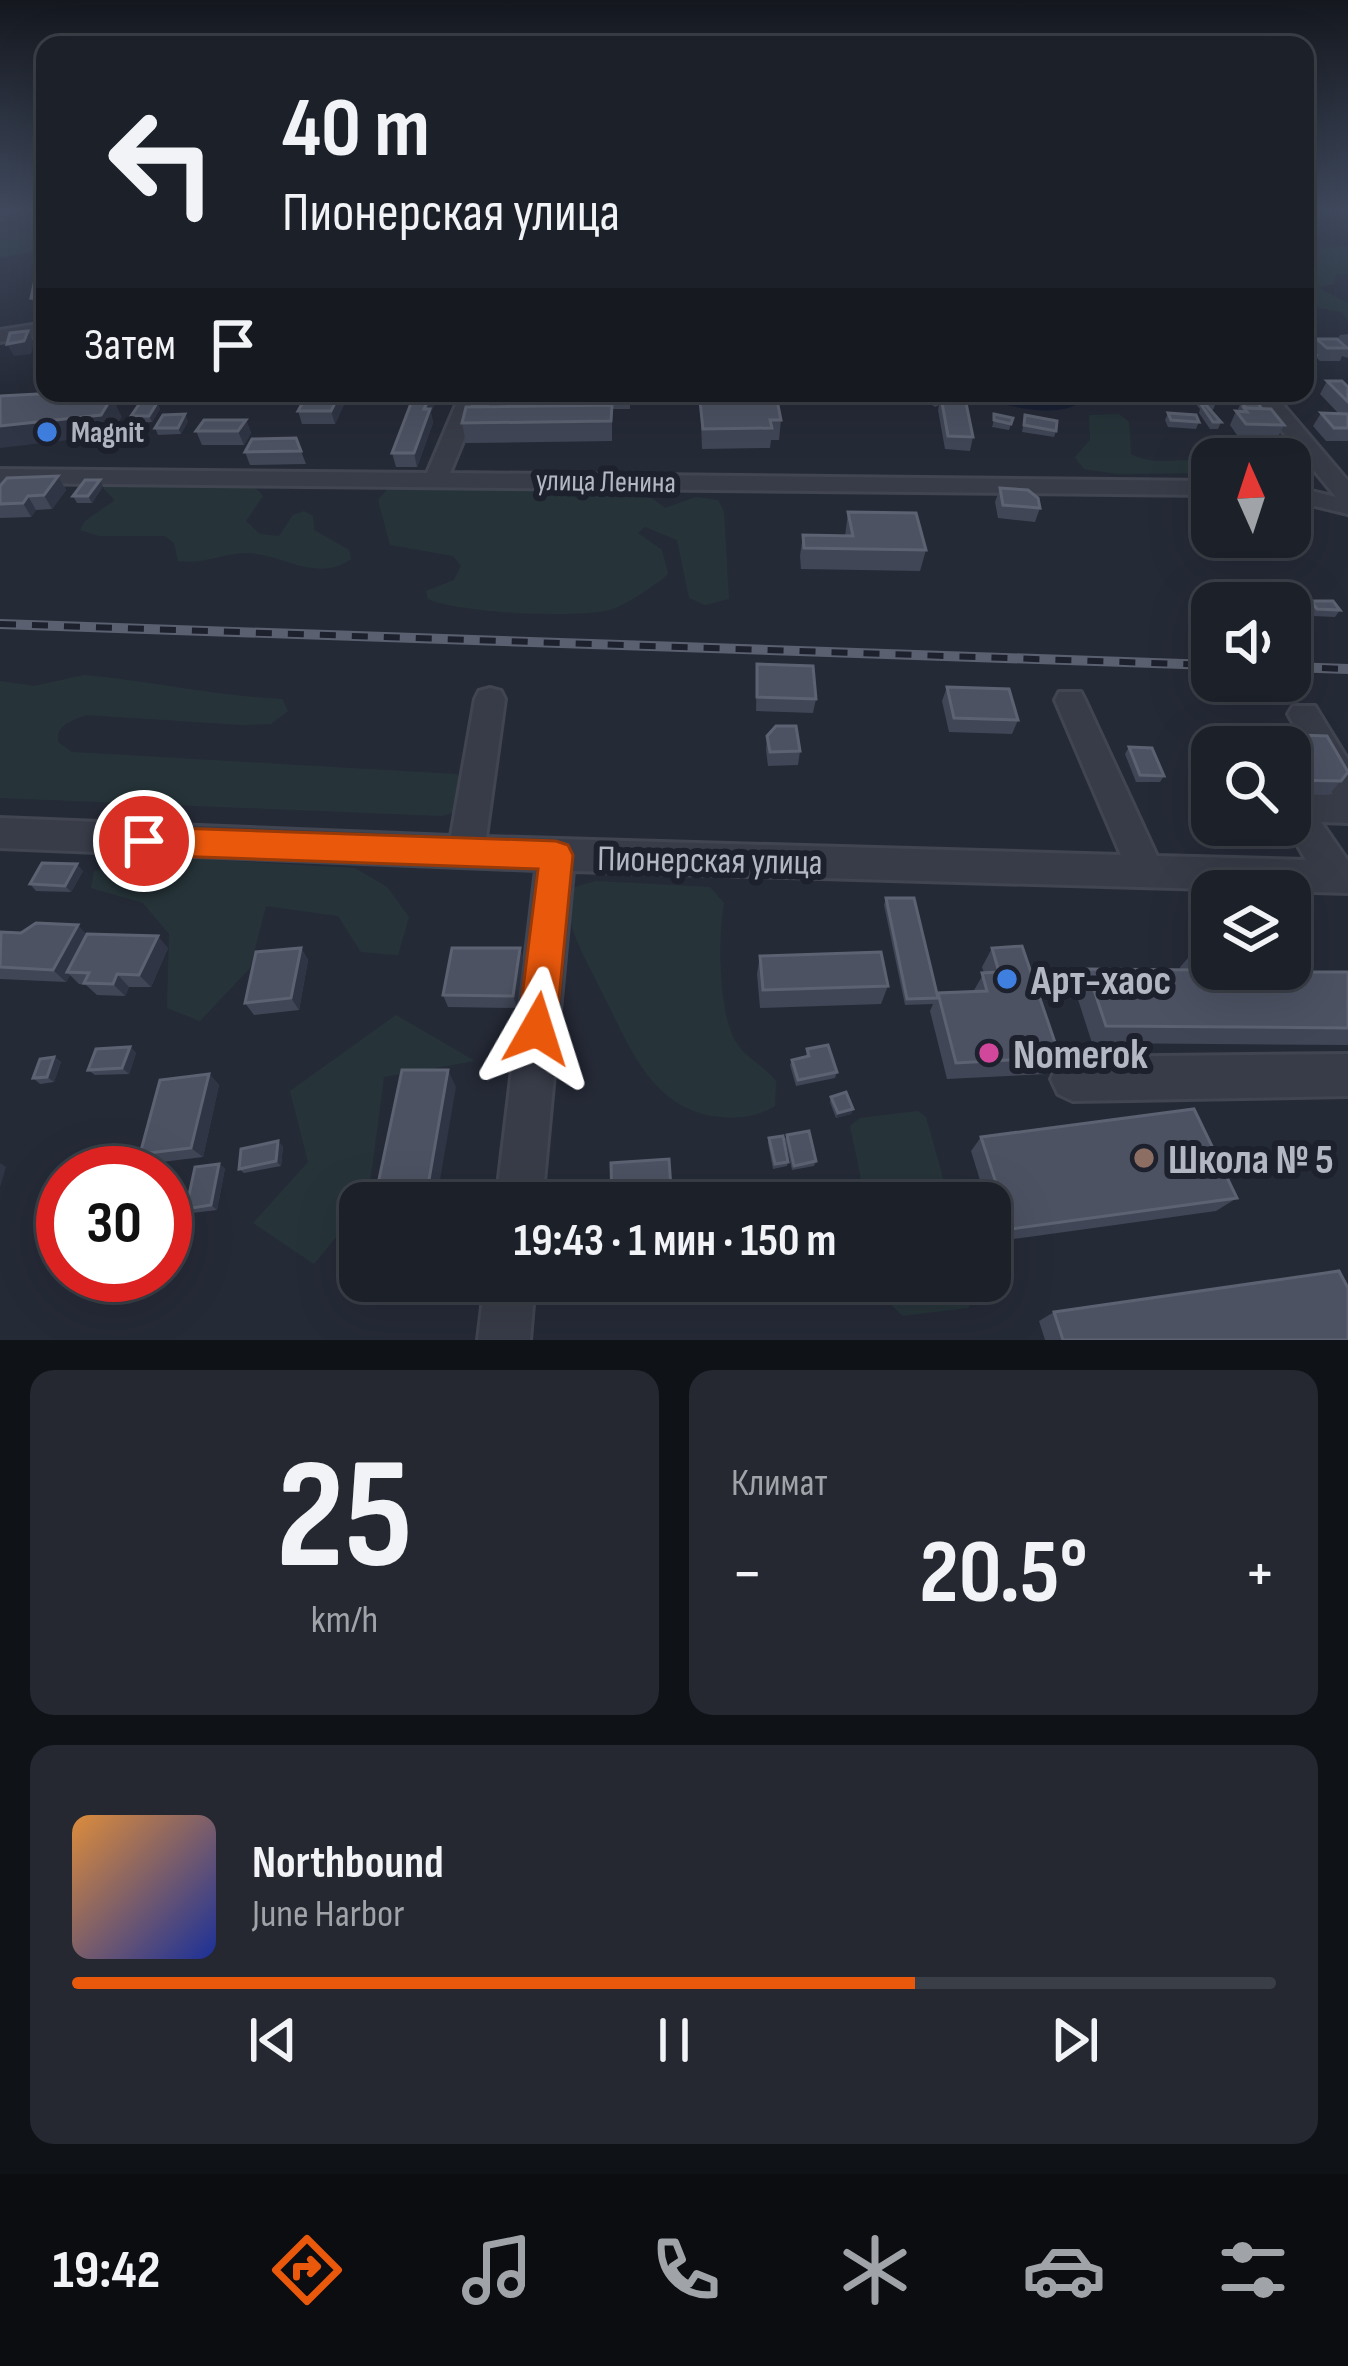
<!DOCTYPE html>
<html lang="ru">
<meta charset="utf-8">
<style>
:root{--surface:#1c2029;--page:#252831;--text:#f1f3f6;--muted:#a0a3a8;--line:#3a3e46;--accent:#ea580c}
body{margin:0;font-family:"Sofia Sans Condensed",sans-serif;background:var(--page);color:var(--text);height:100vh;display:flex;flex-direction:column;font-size:45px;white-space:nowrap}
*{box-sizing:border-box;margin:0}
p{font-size:39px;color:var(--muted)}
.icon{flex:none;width:66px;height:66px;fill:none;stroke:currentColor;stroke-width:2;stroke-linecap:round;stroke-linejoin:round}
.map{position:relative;height:1340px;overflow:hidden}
.side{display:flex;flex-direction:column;gap:30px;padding:30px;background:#0f1217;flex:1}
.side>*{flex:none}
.guide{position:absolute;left:36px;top:36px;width:1278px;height:366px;border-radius:24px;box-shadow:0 12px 48px #0002,0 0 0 3px var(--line);background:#1c2029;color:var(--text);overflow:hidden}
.needle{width:78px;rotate:357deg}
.tools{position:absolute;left:1191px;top:438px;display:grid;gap:24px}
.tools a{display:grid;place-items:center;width:120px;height:120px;border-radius:24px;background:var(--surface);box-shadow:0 12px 48px #0002,0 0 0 3px var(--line);font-size:60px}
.speed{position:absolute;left:36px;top:1146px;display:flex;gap:24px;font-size:60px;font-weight:700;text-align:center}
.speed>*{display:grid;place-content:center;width:156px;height:156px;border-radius:50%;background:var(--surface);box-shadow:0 12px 48px #0002,0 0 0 3px var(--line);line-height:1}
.speed .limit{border:18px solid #d22;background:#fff;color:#111}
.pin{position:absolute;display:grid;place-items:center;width:102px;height:102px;color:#fff;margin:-51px;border:6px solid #fff;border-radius:50%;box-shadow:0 3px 12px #0007}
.me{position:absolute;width:132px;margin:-66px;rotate:6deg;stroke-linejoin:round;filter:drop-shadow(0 0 9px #0008)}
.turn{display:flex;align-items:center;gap:42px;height:252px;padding:0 48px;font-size:54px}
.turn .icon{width:156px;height:156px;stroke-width:2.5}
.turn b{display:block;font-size:84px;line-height:102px}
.then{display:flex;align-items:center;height:114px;padding:0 48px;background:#0003;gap:24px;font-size:45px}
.big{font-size:90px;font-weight:700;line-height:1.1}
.side .widget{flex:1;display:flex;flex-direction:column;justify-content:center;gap:18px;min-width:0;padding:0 42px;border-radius:24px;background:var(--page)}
.side .dial{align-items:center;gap:0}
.dial b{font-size:156px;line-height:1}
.song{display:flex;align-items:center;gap:36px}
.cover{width:144px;height:144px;border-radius:18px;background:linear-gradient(135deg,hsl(30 70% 55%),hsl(230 70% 35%))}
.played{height:12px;border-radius:6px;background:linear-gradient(90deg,var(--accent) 70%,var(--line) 70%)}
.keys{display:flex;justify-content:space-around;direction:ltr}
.heat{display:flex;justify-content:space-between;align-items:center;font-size:66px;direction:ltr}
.side .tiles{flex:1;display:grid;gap:30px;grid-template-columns:1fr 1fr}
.widget:last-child{grid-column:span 2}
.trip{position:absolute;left:339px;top:1182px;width:672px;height:120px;border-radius:24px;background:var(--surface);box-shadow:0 12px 48px #0002,0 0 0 3px var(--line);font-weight:700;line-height:120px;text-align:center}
.tabs{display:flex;height:192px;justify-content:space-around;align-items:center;background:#0b0d10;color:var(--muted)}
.tabs .icon{width:84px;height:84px}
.tabs .active{color:var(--accent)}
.tabs b{font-size:54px;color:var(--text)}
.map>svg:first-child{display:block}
</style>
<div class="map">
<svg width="1348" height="1340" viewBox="0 0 1348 1340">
<rect width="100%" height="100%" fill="#252a37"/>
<g fill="#263439">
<polygon points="17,208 45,208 45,250 0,258 0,220"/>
<polygon points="1348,246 1348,274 1336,275 1334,284 1318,288 1348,303 1348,322 1342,312 1319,308 1305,298 1305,250"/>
<path d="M 1119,414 L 1129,422 L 1131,454 C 1156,468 1186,455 1212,463 L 1212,473 L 1118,474 L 1084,469 L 1075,457 L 1090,440 L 1089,415 Z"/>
<path d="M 218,483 L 256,488 L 263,496 L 246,521 L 260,534 L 279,536 L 293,515 L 304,511 L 313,516 L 314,530 L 349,550 L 351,559 C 316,584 282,553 246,553 C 223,553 203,565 178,561 L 174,543 L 165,536 L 99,536 L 80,530 L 85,521 L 115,500 L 103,488 L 106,485 Z"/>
<path d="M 391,485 L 640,489 L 665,508 L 696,497 L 718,500 L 724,512 L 729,599 L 705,605 L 689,598 L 677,540 L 645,527 L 638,533 L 662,550 L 668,574 C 659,583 625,605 613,609 C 580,619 459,613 428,599 L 426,591 L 454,580 L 461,566 L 453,556 L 390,545 L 378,500 Z"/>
<path d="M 84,675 C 152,681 215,696 282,699 L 288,711 L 271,724 L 243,725 L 86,715 C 72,721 56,724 58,742 L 72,752 L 456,774 L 473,784 L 466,810 L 441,816 L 0,798 L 0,681 L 34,686 Z"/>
<polygon points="144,856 355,868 387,887 409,917 398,955 361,952 338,916 266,906 250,968 200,1021 167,1008 169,934 143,903 91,888 94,871"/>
<path d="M 596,881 L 710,887 L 724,903 C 718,935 718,1014 736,1042 C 745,1058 765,1066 776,1081 L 775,1106 C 758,1116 741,1119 722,1117 C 652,1112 629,1045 601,990 C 587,960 565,929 569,895 L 575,887 Z"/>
<polygon points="396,1015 475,1061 384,1077 368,1198 314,1264 253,1223 308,1162 290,1091"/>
<polygon points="918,1111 926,1117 950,1203 866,1203 850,1126 860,1118"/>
<polygon points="882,1281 971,1281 975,1298 968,1308 903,1316 891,1305"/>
</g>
<path fill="#192034" d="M 968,393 L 1094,393 C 1062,425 1007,406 968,393 Z"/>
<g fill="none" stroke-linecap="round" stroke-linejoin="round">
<g stroke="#414551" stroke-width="6">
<g id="minor">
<polygon points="0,208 17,208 0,219"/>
<polygon points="45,323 45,335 0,342 0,330"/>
<polygon points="461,393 483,393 450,473 1212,481 1212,495 0,483 0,469 427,473"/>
<polygon points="1251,393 1273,393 1348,481 1348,514 1290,500 1290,486 1336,497"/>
<polygon points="490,688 501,691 505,699 486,837 1121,855 1055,700 1059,692 1081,692 1085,700 1157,856 1306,860 1286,825 1290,825 1290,794 1333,794 1288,714 1293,706 1315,706 1348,760 1348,823 1321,822 1348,861 1348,893 573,871 542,1203 496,1203 536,870 0,848 0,818 451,836 475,699 479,691"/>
<polygon points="1348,1054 1348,1096 1073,1101 1058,1094 1051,1079 1058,1064 1073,1057"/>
<polygon points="485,1281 535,1281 530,1340 478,1340"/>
</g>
</g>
<use href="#minor" fill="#383c48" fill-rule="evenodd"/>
<g stroke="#5a606f" stroke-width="10">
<g id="rail">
<polyline points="0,624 1212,665"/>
<polyline points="1290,667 1348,669"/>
</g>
</g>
<use href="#rail" stroke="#1d212d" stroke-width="6" stroke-dasharray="16" stroke-linecap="butt"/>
</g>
<g fill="#404656">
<polygon points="1348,334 1348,358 1342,356 1340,361 1320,361 1314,355 1308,367 1305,367 1305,346 1311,351 1317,339 1337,340 1340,335"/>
<polygon points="1327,381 1348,387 1348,441 1326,441 1313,426 1321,413 1338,413 1320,394"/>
<polygon points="308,393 346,393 347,398 335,424 302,424 298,411"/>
<polygon points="476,393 548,393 547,400 496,401 494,407 596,406 596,395 630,395 630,409 612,409 612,441 466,443 462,423 472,407"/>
<polygon points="550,393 564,393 563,400 550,400"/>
<polygon points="714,393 749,401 781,420 779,440 771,440 770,448 702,449 700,401 713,401"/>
<polygon points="788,393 810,393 809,400 788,398"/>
<polygon points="1192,393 1246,393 1250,398 1248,402 1262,409 1284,425 1277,439 1239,438 1230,425 1236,411 1240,412 1238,409 1240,405 1215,405 1213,410 1210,410 1221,422 1218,429 1210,429 1199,413 1200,409 1190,397"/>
<polygon points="951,394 950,397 973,437 970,451 945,449 938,410 939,405 935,407 926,401 927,395"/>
<polygon points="157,403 160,409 152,422 134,423 131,416"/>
<polygon points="431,413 433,423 417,467 396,467 392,453"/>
<polygon points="1168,413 1199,422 1196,429 1168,427 1165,420"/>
<polygon points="1025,415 1056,431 1054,437 1022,432"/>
<polygon points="1013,418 1009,430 992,427 994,420"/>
<polygon points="246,420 251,433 244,445 202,445 196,431"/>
<polygon points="188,421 181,434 158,435 155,428"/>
<polygon points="301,451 306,464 250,465 245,452"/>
<polygon points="58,476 66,490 52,509 36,510 31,517 0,518 0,486"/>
<polygon points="103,486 92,503 77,503 73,496"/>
<polygon points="1000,488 1040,508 1035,522 998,518 995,502"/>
<polygon points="1203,502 1212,502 1212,519 1206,519 1199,508"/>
<polygon points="848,512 926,550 920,571 801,569 800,556 803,535 845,536"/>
<polygon points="1311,601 1340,610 1335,617 1312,616 1306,608"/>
<polygon points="757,664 816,699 813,713 756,711"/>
<polygon points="947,687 1018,720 1012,734 949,732 942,701"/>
<polygon points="1206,732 1327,736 1348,772 1329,795 1290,794 1290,747 1212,747 1212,779 1197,746"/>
<polygon points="767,736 800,751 798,765 768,766 766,750"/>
<polygon points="1129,747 1164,776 1160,782 1136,782 1125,754"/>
<polygon points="83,871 71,892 36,891 30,884"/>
<polygon points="886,898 937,995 973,992 984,973 982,967 992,948 1060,1057 1047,1074 947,1079 930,1011 933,1004 905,1005 884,905"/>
<polygon points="86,934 168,948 151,987 129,987 125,996 97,995 86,985 79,984 70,975 66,982 0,979 0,935"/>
<polygon points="301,948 308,960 299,1010 254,1015 245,1003"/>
<polygon points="520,948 523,960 517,1008 448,1007 443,995"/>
<polygon points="1196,949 1282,972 1348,972 1348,1045 1092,1043 1074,987 1087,969 1181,970 1180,967"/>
<polygon points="760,956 888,986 881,1004 760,1008 757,974"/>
<polygon points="130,1047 136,1053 129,1074 95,1075 88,1070"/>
<polygon points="807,1049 837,1072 835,1078 796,1086 790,1065 792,1060 806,1057"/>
<polygon points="54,1057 61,1062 54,1082 40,1084 33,1078"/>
<polygon points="209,1074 219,1085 203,1157 153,1163 140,1154"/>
<polygon points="831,1097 853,1109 851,1114 836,1118 830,1102"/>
<polygon points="787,1135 816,1161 814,1166 792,1170 785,1139"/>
<polygon points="981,1137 1237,1198 1216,1211 999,1241 990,1214 990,1203 987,1203 971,1151"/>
<polygon points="769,1138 788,1162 787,1166 773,1169 768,1143"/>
<polygon points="283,1146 281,1166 244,1173 239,1169"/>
<polygon points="225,1168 217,1210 192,1213 186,1209"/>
<polygon points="677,1281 677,1294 626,1298 625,1291"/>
<polygon points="1054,1312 1348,1340 1045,1340 1039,1321"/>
</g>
<g fill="#303545">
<polygon points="43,297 45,301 45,313 43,310 37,310 31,298"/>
<polygon points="28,331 34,343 31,354 14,356 7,344"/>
<polygon points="340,393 346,393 347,398 335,424 331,411"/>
<polygon points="432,393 440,393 431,413 433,423 417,467 414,453 424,409"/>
<polygon points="492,393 495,393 496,401 488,422 485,413"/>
<polygon points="112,397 122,417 111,435 0,448 0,426"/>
<polygon points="157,403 160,409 152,422 149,416"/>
<polygon points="185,414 188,421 181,434 178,428"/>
<polygon points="246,420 251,433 244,445 238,431"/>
<polygon points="58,476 66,490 52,509 44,495"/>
<polygon points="100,480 103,486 92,503 88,496"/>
<polygon points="28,496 36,510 31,517 23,503"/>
<polygon points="77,864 83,871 71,892 65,886"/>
<polygon points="78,925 90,938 67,972 70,975 66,982 53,970"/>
<polygon points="158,936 168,948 151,987 139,975"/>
<polygon points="301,948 308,960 299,1010 291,998"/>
<polygon points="520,948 523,960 517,1008 513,996"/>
<polygon points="117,974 129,987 125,996 113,984"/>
<polygon points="130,1047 136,1053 129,1074 122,1068"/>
<polygon points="54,1057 61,1062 54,1082 47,1077"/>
<polygon points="448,1070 456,1087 436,1203 425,1203"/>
<polygon points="209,1074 219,1085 203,1157 191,1148"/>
<polygon points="853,1109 851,1114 836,1118 838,1113"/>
<polygon points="278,1141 283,1146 281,1166 276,1161"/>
<polygon points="0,1163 6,1167 0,1187"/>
<polygon points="219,1164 225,1168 217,1210 211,1205"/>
</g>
<g fill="#4c5262" stroke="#5c6271" stroke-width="3">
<polygon points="45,283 45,305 41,305 43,297 31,298 34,284"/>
<polygon points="28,331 24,341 7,344 10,333"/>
<polygon points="1317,339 1337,339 1347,348 1327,348"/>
<polygon points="1305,346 1307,346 1315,354 1305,354"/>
<polygon points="1327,381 1342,381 1348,387 1348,402"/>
<polygon points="57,393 92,393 91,395 112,397 101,415 0,426 0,396"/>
<polygon points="308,393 340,393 331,411 298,411"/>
<polygon points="415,393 432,393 424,409 430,409 414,453 392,453"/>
<polygon points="476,393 492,393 487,407 472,407"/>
<polygon points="714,393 748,393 749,401 777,400 781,420 770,420 772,428 703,429 700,401 715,401"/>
<polygon points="932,393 949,393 951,394 936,400 927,395"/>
<polygon points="1196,393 1246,393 1250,398 1212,398 1216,403 1204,403"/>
<polygon points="596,395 630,395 630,402 596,403"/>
<polygon points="941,397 965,398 973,437 948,436"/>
<polygon points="1241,402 1257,402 1262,409 1246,408"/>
<polygon points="140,403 157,403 149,416 131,416"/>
<rect x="567" y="403" width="15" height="3"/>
<polygon points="1205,404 1221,422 1213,422 1202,406"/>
<polygon points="612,405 611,421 462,423 466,407"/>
<polygon points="1244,408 1271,409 1284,425 1246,424 1236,411 1247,412"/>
<polygon points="1168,413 1196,415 1199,422 1171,420"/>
<polygon points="1321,413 1348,414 1348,428 1334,428"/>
<polygon points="185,414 178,428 155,428 163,415"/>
<polygon points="994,414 1013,418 1011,424 994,420"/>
<polygon points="1025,415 1057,421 1056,431 1024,425"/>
<polygon points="204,420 246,420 238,431 196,431"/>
<polygon points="296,438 301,451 245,452 252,439"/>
<polygon points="58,476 44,495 28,496 23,503 0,504 0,486 7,478"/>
<polygon points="85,480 100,480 88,496 73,496"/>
<polygon points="1000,488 1028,490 1038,498 1040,508 1003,505"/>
<polygon points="1203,502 1212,502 1212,512 1209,512"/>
<polygon points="848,512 916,513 926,550 804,548 803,535 853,536"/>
<polygon points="1311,601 1333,601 1340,610 1317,609"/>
<polygon points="757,664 813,666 816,699 757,697"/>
<polygon points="947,687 1009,689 1018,720 954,718"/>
<polygon points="776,726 796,726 800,751 770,752 767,736"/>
<polygon points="1206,732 1327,736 1348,772 1341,781 1290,780 1290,747 1213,747"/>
<polygon points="1129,747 1152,748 1164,776 1140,775"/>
<polygon points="42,863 77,864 65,886 30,884"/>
<polygon points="886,898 914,898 938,998 907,999"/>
<polygon points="36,923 78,925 53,970 0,967 1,932 21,933"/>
<polygon points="87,934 158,936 139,975 117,974 113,984 84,983 89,973 67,972"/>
<polygon points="1022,946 1060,1057 956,1063 938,993 987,991 982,973 999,972 992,948"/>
<polygon points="301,948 291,998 245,1003 256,952"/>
<polygon points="452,948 520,948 513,996 443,995"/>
<polygon points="1196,949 1212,949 1212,969 1281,969 1282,972 1348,972 1348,1028 1106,1026 1087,969 1205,970"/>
<polygon points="881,952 888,986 763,990 760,956"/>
<polygon points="828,1045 837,1072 798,1080 792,1060 809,1056 807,1049"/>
<polygon points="130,1047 122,1068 88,1070 96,1049"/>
<polygon points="54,1057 47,1077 33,1078 40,1059"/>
<polygon points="402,1070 448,1070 425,1203 374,1203"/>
<polygon points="209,1074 191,1148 140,1154 160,1080"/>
<polygon points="846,1092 853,1109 838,1113 831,1097"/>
<polygon points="1194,1109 1237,1198 1011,1229 981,1137"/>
<polygon points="809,1131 816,1161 794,1166 787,1135"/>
<polygon points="783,1136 788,1162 775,1164 769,1138"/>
<polygon points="278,1141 276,1161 239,1169 241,1149"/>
<polygon points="669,1159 672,1203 612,1203 611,1163"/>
<polygon points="219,1164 211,1205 186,1209 195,1167"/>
<polygon points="1339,1271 1348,1288 1348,1340 1063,1340 1054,1312"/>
<polygon points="625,1281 677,1281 677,1287 625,1291"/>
</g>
<linearGradient id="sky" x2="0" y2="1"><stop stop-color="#14171e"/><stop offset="0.53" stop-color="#404a5e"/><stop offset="1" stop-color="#404a5e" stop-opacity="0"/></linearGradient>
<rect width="1348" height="395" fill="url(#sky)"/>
<polygon fill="#ea580c" stroke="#983908" stroke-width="3" points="144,827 556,841 568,845 573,855 556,1029 551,1043 537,1048 524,1043 518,1029 538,869 144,855 133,851 128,841 133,832"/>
<g fill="#3f7fe0" stroke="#1d212d" stroke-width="4.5">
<circle cx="47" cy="432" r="12"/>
<circle cx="1007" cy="979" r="12"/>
</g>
<circle fill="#d1479c" stroke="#1d212d" stroke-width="4.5" cx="989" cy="1053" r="12"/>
<circle fill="#8d6e63" stroke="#1d212d" stroke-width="4.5" cx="1144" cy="1158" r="12"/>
<g text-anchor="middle" stroke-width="12" stroke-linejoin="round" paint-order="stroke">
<g font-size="30" font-weight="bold" fill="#b3b7c4" stroke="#1d212d" text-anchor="start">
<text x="71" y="442">Magnit</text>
</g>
<g font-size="30" fill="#b3b7c4" stroke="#1d212d">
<text transform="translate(606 481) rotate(1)" y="10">улица Ленина</text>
</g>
<g font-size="36" fill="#b3b7c4" stroke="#1d212d">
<text transform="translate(710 859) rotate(1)" y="13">Пионерская улица</text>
</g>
<g font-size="42" font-weight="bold" fill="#b3b7c4" stroke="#1d212d" text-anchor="start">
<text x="1031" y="994">Арт-хаос</text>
<text x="1013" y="1068">Nomerok</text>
<text x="1168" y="1173">Школа № 5</text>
</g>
</g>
</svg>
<div class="tools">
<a><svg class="needle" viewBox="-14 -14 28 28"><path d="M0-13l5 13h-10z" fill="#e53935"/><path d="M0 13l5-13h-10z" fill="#a0a3a8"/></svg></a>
<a><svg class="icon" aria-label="sound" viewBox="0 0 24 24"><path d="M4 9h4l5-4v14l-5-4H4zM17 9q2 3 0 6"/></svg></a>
<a><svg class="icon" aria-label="search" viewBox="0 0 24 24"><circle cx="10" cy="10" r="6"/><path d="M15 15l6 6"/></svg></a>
<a><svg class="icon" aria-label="layers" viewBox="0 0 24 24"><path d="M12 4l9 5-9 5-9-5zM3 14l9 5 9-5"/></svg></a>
</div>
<div class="speed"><div class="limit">30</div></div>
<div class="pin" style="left:144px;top:841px;background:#d93025"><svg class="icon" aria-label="arrive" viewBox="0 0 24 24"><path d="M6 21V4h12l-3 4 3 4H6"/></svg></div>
<svg class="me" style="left:537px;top:1029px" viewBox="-20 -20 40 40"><path d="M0-17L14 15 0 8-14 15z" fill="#ea580c" stroke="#fff" stroke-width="4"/></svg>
<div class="trip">19:43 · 1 мин · 150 m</div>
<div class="guide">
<div class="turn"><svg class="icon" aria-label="left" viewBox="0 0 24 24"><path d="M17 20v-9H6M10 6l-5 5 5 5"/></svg><div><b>40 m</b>Пионерская улица</div></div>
<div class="then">Затем<svg class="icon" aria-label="arrive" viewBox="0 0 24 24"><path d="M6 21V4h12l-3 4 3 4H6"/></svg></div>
</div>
</div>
<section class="side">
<div class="tiles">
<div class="widget dial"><b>25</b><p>km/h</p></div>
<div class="widget"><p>Климат</p>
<div class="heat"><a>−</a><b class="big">20.5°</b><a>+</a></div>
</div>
<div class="widget">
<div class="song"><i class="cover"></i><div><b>Northbound</b><p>June Harbor</p></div></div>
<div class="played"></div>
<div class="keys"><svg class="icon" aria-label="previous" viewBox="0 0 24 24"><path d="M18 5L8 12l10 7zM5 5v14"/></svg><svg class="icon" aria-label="pause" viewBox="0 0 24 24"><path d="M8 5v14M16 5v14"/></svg><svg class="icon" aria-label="next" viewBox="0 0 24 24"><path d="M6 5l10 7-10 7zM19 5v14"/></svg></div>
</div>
</div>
</section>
<nav class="tabs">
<b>19:42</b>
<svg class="icon active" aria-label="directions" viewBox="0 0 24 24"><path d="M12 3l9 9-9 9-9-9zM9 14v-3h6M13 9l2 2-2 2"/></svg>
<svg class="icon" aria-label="music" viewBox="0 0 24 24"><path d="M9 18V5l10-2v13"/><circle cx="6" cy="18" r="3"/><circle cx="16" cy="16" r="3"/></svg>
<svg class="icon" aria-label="phone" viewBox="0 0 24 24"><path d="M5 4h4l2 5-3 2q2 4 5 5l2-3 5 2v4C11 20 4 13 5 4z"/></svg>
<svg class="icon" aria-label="climate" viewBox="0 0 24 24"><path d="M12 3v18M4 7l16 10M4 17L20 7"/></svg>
<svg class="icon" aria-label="car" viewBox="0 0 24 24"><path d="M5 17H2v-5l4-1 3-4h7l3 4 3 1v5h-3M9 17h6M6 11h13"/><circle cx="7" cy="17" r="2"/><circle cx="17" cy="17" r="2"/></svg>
<svg class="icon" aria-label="filters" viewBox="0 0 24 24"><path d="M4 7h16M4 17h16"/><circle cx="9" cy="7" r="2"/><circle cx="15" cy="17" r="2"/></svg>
</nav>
